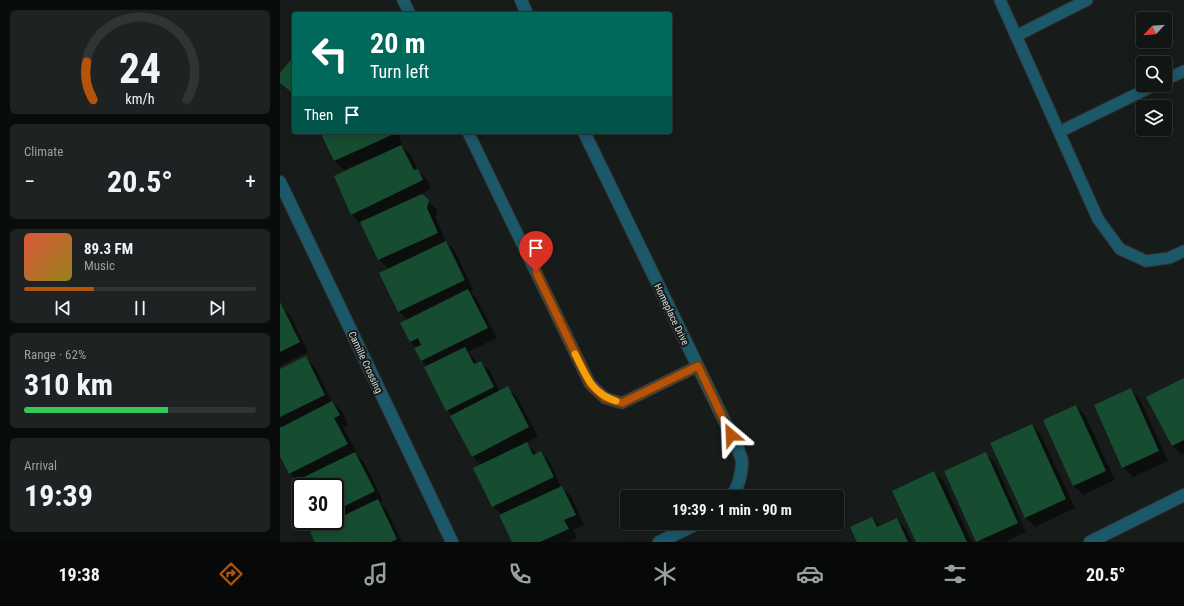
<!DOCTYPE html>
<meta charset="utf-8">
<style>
:root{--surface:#111514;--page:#1e2222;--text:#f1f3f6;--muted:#9c9fa0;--line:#303434;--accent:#b45309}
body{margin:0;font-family:"Roboto Condensed",sans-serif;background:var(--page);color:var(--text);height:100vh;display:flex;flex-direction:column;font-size:15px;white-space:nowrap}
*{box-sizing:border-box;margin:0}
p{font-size:13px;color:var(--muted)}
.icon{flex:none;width:22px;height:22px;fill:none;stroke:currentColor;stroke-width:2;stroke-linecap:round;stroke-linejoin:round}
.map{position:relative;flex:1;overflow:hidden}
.sheet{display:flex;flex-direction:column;gap:10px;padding:10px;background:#090c0b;width:280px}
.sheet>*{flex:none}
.guide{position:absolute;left:12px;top:12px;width:380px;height:122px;border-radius:4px;box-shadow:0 2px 10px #0003,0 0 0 1px var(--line);background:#00695c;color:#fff;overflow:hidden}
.needle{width:26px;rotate:244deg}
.fabs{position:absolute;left:856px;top:12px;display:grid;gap:8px}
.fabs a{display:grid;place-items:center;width:36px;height:36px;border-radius:4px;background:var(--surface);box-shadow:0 2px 10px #0003,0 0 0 1px var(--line);font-size:20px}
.speed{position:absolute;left:12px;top:478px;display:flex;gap:8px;font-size:20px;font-weight:700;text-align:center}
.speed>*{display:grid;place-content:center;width:52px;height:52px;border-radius:50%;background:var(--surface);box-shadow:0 2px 10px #0003,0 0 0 1px var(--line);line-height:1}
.speed .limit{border:2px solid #111;border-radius:6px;background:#fff;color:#111}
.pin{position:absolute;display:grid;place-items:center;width:34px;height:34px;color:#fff;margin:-41px -17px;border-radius:50% 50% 50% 0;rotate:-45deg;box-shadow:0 0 4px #0007}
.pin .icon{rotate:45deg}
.me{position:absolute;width:44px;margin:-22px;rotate:334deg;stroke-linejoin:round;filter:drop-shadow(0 0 3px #0008)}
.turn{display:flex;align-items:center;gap:14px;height:84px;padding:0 12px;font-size:18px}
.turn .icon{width:52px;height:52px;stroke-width:2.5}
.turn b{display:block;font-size:28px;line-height:34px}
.then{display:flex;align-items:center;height:38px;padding:0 12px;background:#0003;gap:8px;font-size:15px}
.big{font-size:30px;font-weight:700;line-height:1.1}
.sheet .card{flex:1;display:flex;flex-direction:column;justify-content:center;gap:6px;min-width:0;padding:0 14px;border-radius:6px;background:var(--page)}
.sheet .dial{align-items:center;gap:0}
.dial svg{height:104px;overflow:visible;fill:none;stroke:var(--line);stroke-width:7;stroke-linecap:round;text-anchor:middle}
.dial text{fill:var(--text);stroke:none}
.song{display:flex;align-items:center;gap:12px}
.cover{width:48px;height:48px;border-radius:6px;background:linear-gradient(135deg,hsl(10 70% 55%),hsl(50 70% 35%))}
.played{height:4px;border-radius:2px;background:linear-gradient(90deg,var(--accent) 30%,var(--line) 30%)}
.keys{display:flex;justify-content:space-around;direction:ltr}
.heat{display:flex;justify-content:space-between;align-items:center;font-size:22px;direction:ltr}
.charge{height:6px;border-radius:3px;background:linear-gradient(90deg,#34c759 62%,var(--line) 0)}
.trip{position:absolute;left:340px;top:490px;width:224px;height:40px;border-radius:4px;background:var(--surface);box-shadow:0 2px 10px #0003,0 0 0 1px var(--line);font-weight:700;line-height:40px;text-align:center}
.menu{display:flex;height:64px;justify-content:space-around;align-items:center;background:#070808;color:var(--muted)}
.menu .icon{width:28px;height:28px}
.menu .current{color:var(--accent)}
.menu b{font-size:18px;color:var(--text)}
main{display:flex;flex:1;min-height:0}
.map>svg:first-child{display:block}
</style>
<main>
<section class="sheet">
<div class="card dial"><svg viewBox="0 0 100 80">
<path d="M14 69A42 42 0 1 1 86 69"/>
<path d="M14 69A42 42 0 0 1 9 40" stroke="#b45309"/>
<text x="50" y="56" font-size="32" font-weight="700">24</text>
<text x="50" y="72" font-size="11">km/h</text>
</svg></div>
<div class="card"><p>Climate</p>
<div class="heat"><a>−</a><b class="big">20.5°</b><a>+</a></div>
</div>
<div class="card">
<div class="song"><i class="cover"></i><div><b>89.3 FM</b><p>Music</p></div></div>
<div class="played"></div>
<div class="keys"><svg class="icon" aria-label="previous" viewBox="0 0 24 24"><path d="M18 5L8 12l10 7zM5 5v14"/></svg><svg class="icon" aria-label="pause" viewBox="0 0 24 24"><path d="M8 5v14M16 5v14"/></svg><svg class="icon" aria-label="next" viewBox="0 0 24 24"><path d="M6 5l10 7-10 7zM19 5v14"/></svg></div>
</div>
<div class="card"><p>Range · 62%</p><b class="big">310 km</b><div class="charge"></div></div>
<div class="card"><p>Arrival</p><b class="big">19:39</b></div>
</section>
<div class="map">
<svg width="904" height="542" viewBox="0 0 904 542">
<rect width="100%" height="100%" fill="#171c1b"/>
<g fill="#0007">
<polygon points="41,132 117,132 122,144 120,145 131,155 138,171 147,179 151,189 141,194 157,210 156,218 166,242 175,251 193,290 190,291 197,299 217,338 188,352 194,358 197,363 200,362 210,371 220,392 228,388 237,397 258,436 246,443 257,454 261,453 270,462 281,487 291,496 304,525 293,530 297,538 289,542 233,542 222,515 213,506 201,465 192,456 173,416 167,410 148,367 142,361 136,348 137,348 130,342 127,320 119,311 109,269 98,259 82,223 81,224 71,214 90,160 89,159 64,170 54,161"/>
<polygon points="0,306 10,315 28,352 0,366"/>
<polygon points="26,358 35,367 53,403 62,411 68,425 63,427 77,453 76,454 84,462 103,501 100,503 107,510 122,542 36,542 34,531 26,521 55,521 55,487 21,487 21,512 18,481 10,473 0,453 0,429 3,427 0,425 0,370"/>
<polygon points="904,379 904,454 902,455 892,446"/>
<polygon points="850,389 860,399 888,461 853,477 843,467"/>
<polygon points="796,406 805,415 835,480 803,495 794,486"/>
<polygon points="752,425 761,435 795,508 755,527 745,517"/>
<polygon points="705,453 715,463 746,532 725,542 697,541"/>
<polygon points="654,472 664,482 692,542 637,542"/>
<polygon points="592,518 601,527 616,519 626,529 632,542 578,542"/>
</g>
<g fill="#164d30">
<polygon points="14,56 14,94 0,83 0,73"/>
<polygon points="40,132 113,132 114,134 54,161"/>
<polygon points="121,145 134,170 138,169 143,180 71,215 54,176"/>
<polygon points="142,194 149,200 147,208 158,233 98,260 80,222"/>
<polygon points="166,241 185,280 118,312 99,273"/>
<polygon points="188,289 208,328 141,361 134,348 141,345 138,338 130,342 120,323"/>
<polygon points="0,302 20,342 0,352"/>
<polygon points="185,347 194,364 201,361 214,387 166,411 144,367"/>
<polygon points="26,356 45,395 0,417 0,369"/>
<polygon points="904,378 904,440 892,446 866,397"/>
<polygon points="228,386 249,427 192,457 170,416"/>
<polygon points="851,388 879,451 842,468 814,405"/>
<polygon points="52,401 60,415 54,418 68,444 9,474 0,456 0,428"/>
<polygon points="796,405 826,471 793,486 763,420"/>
<polygon points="752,424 786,499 745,518 710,443"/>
<polygon points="247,442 253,455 261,451 274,477 212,507 193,468"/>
<polygon points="75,452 95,491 55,511 55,487 21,487 21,514 12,496 17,494 12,483"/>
<polygon points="706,452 738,523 696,542 664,471"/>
<polygon points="654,471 687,542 636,542 612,491"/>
<polygon points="282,486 296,515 284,520 289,529 260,542 232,542 219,515"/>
<polygon points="98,499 117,539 111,542 35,542 30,532"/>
<polygon points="592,517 597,527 617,518 628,542 577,542 570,527"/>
</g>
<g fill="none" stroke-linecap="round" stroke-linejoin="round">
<g stroke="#323636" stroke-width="13">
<g id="lane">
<polyline points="123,0 130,14"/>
<polyline points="720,0 818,219 840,249 866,261 889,258 904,251"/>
<polyline points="736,36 807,0"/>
<polyline points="885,80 904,71"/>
<polyline points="188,132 310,384 325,398 342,403 418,366"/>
<polyline points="779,132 875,85"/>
</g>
</g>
<g stroke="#323636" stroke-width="14">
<g id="street">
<polyline points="241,0 247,14"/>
<path d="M 304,132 L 458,449 C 459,453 462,458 462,462 C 462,474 458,488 451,497"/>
<polyline points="0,182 172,542"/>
<polyline points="379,542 419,523"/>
<polyline points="810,542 904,495"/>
</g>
</g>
<use href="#lane" stroke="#1a586a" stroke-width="11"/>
<use href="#street" stroke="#1a586a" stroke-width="12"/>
</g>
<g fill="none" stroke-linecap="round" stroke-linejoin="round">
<g stroke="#753606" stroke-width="10">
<polyline id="route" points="256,272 310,384 325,398 342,403 418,366 451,435"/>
</g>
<use href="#route" stroke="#b45309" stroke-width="7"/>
<path stroke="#f59e0b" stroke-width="7" d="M 295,354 C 306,375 311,393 336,401"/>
</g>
<g text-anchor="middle" stroke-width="4" stroke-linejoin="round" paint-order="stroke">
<g font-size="10" fill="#d6d9d9" stroke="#171c1b">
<text transform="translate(392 314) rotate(64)" y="4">Homeplace Drive</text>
<text transform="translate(86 362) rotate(65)" y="4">Camille Crossing</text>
</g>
</g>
</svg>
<div class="fabs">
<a><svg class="needle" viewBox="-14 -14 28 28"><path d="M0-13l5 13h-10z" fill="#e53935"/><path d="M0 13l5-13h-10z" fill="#9c9fa0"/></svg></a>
<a><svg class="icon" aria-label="search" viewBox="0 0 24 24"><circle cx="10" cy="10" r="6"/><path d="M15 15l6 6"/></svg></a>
<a><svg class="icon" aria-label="layers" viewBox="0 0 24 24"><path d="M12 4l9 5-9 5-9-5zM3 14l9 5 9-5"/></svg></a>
</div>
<div class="speed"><div class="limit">30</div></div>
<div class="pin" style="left:256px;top:272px;background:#d93025"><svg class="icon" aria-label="arrive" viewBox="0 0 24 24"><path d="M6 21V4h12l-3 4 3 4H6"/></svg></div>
<svg class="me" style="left:451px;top:435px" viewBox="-20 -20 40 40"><path d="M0-17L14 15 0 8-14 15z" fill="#b45309" stroke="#fff" stroke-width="4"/></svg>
<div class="trip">19:39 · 1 min · 90 m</div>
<div class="guide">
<div class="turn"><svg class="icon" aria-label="left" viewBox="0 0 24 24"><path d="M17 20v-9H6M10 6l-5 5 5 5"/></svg><div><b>20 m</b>Turn left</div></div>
<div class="then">Then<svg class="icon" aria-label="arrive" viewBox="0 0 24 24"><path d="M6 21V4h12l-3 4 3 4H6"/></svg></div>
</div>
</div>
</main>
<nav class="menu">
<b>19:38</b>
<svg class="icon current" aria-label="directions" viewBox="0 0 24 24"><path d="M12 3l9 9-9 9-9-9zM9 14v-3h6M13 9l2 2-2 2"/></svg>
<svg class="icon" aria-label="music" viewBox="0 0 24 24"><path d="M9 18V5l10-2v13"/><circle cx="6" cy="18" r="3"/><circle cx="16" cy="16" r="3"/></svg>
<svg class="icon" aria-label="phone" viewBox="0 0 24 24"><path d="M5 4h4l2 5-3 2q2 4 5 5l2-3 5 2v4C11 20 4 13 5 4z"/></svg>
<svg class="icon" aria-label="climate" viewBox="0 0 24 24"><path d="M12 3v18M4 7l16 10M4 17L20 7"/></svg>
<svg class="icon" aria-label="car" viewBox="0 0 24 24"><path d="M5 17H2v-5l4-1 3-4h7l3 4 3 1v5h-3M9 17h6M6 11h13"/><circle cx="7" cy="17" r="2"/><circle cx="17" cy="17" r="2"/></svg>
<svg class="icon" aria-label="filters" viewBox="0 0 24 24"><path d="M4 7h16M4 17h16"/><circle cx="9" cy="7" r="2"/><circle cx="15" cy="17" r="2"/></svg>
<b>20.5°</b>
</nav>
